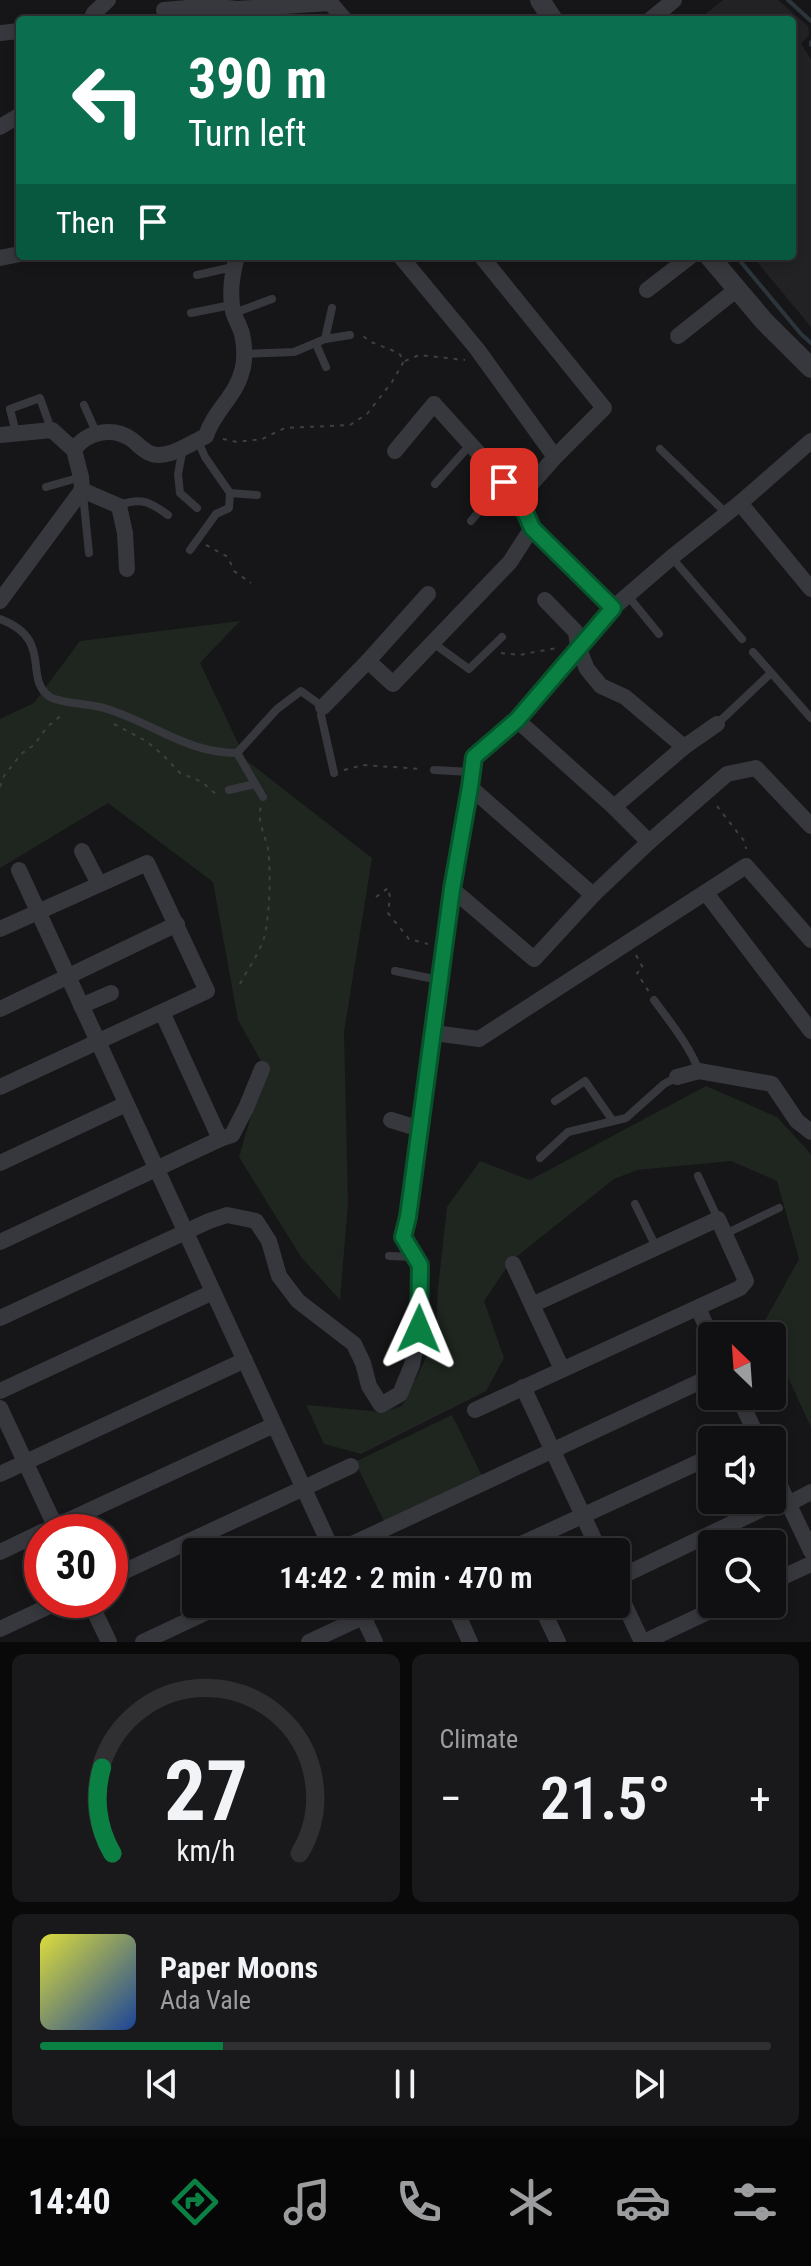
<!DOCTYPE html>
<meta charset="utf-8">
<style>
:root{--surface:#101012;--page:#19191b;--text:#f1f3f6;--muted:#9c9d9f;--line:#303032;--accent:#0b8043}
body{margin:0;font-family:"Roboto Condensed",sans-serif;background:var(--page);color:var(--text);height:100vh;display:flex;flex-direction:column;font-size:30px;white-space:nowrap}
*{box-sizing:border-box;margin:0}
p{font-size:26px;color:var(--muted)}
.icon{flex:none;width:44px;height:44px;fill:none;stroke:currentColor;stroke-width:2;stroke-linecap:round;stroke-linejoin:round}
.map{position:relative;height:1642px;overflow:hidden}
.details{display:flex;flex-direction:column;gap:12px;padding:12px;background:#09090a;flex:1}
.details>*{flex:none}
.banner{position:absolute;left:16px;top:16px;width:780px;height:244px;border-radius:8px;box-shadow:0 4px 12px #0003,0 0 0 2px var(--line);background:#0b6e4f;color:#fff;overflow:hidden}
.needle{width:52px;rotate:335deg}
.fabs{position:absolute;left:698px;top:1322px;display:grid;gap:16px}
.fabs a{display:grid;place-items:center;width:88px;height:88px;border-radius:8px;background:var(--surface);box-shadow:0 4px 12px #0003,0 0 0 2px var(--line);font-size:40px}
.speed{position:absolute;left:24px;top:1514px;display:flex;gap:16px;font-size:40px;font-weight:700;text-align:center}
.speed>*{display:grid;place-content:center;width:104px;height:104px;border-radius:50%;background:var(--surface);box-shadow:0 4px 12px #0003,0 0 0 2px var(--line);line-height:1}
.speed .limit{border:12px solid #d22;background:#fff;color:#111}
.pin{position:absolute;display:grid;place-items:center;width:68px;height:68px;color:#fff;margin:-34px;border-radius:16px;box-shadow:0 4px 12px #0006}
.me{position:absolute;width:88px;margin:-44px;rotate:1deg;stroke-linejoin:round;filter:drop-shadow(0 0 6px #0008)}
.turn{display:flex;align-items:center;gap:28px;height:168px;padding:0 40px;font-size:36px}
.turn .icon{width:104px;height:104px;stroke-width:2.5}
.turn b{display:block;font-size:56px;line-height:68px}
.then{display:flex;align-items:center;height:76px;padding:0 40px;background:#0003;gap:16px;font-size:30px}
.big{font-size:60px;font-weight:600;line-height:1.1}
.details .card{flex:1;display:flex;flex-direction:column;justify-content:center;gap:12px;min-width:0;padding:0 28px;border-radius:12px;background:var(--page)}
.details .dial{align-items:center;gap:0}
.dial svg{height:208px;overflow:visible;fill:none;stroke:var(--line);stroke-width:7;stroke-linecap:round;text-anchor:middle}
.dial text{fill:var(--text);stroke:none}
.song{display:flex;align-items:center;gap:24px}
.cover{width:96px;height:96px;border-radius:12px;background:linear-gradient(135deg,hsl(60 70% 55%),hsl(220 70% 35%))}
.played{height:8px;border-radius:4px;background:linear-gradient(90deg,var(--accent) 25%,var(--line) 25%)}
.keys{display:flex;justify-content:space-around;direction:ltr}
.heat{display:flex;justify-content:space-between;align-items:center;font-size:44px;direction:ltr}
.details .tiles{flex:1;display:grid;gap:12px;grid-template-columns:1fr 1fr}
.card:last-child{grid-column:span 2}
.trip{position:absolute;left:182px;top:1538px;width:448px;height:80px;border-radius:8px;background:var(--surface);box-shadow:0 4px 12px #0003,0 0 0 2px var(--line);font-weight:600;line-height:80px;text-align:center}
.menu{display:flex;height:128px;justify-content:space-around;align-items:center;background:#060607;color:var(--muted)}
.menu .icon{width:56px;height:56px}
.menu .on{color:var(--accent)}
.menu b{font-size:36px;color:var(--text)}
.map>svg:first-child{display:block}
</style>
<div class="map">
<svg width="811" height="1642" viewBox="0 0 811 1642">
<rect width="100%" height="100%" fill="#161618"/>
<polygon fill="#222225" points="723,0 778,0 808,26 809,35 801,44 811,59 811,327 752,256 792,256 792,20 698,20"/>
<g fill="#1e261f">
<polygon points="240,621 200,663 246,760 372,858 344,1032 348,1204 340,1300 301,1257 239,1157 265,1068 238,1020 213,882 108,803 0,868 0,719 34,703 80,641"/>
<polygon points="706,1086 777,1117 811,1154 811,1427 772,1343 772,1336 769,1336 763,1324 799,1259 777,1181 731,1161 637,1170 614,1179 511,1261 484,1301 504,1358 486,1391 361,1454 324,1444 306,1405 382,1412 402,1406 436,1338 438,1288 447,1207 480,1161 530,1180"/>
<polygon points="452,1415 483,1478 385,1523 355,1462"/>
</g>
<g fill="none" stroke-linecap="round" stroke-linejoin="round">
<g stroke="#2c353c" stroke-width="4">
<polyline points="788,0 811,21"/>
<polyline points="811,42 811,45"/>
<polyline points="736,256 801,334 811,343"/>
</g>
<g stroke="#3d3f44" stroke-width="2" stroke-dasharray="4 6" stroke-linecap="butt">
<polyline points="405,361 419,355 465,360"/>
<polyline points="223,439 237,442 262,439 285,428 350,425 367,414 392,382 404,361 399,353 371,342 363,336"/>
<polyline points="206,545 228,557 234,571 251,583"/>
<polyline points="501,653 519,655 557,648"/>
<polyline points="114,724 146,741 163,755 180,773 202,782 217,795 220,793"/>
<polyline points="344,770 363,765 421,769"/>
<polyline points="0,787 4,776 21,754 34,745 47,727 63,714"/>
<polyline points="717,806 745,842 746,849"/>
<polyline points="376,897 388,888 390,897 388,913 409,939 428,944"/>
<polyline points="636,955 643,968 637,973 649,992"/>
<path d="M 240,984 C 247,970 259,954 264,938 C 270,914 271,874 268,849 C 265,834 257,823 261,806"/>
</g>
<g stroke="#37383d" stroke-width="8">
<polyline points="197,275 233,267"/>
<polyline points="191,313 231,305"/>
<polyline points="234,313 272,299"/>
<polyline points="325,339 332,308"/>
<polyline points="316,344 326,367"/>
<polyline points="244,354 294,352 325,339 350,335"/>
<polyline points="84,405 96,432"/>
<polyline points="16,433 10,409 40,398 51,429"/>
<polyline points="183,448 178,474 180,493 197,508"/>
<polyline points="660,449 726,513"/>
<polyline points="435,484 470,445"/>
<polyline points="46,487 81,477"/>
<polyline points="230,493 257,495"/>
<polyline points="83,494 89,553"/>
<path d="M 119,505 C 142,497 150,502 168,515"/>
<polyline points="471,521 504,482"/>
<polyline points="190,550 216,514 229,508 230,493 205,457 198,441"/>
<polyline points="672,558 742,639"/>
<polyline points="628,596 659,634"/>
<path d="M 0,619 C 55,640 22,678 50,697 C 59,703 91,704 104,708 C 152,722 185,753 237,753 L 277,709 L 301,691 L 323,707 L 321,715 L 334,773"/>
<polyline points="433,643 469,669 502,637"/>
<polyline points="753,652 811,718"/>
<polyline points="717,724 771,673"/>
<polyline points="237,753 263,797"/>
<polyline points="434,770 471,772"/>
<polyline points="229,790 255,784"/>
<polyline points="395,971 439,980"/>
<path d="M 654,1000 C 670,1022 689,1045 699,1071"/>
<polyline points="555,1101 585,1081 613,1121"/>
<polyline points="540,1158 568,1132 626,1118 664,1084 677,1077"/>
<polyline points="698,1176 718,1219"/>
<polyline points="635,1204 656,1247"/>
<polyline points="725,1234 779,1208"/>
<polyline points="389,1256 414,1257"/>
</g>
<g stroke="#37383d" stroke-width="16">
<polyline points="328,0 345,20"/>
<polyline points="164,10 210,6 237,9 330,3"/>
<polyline points="91,20 94,13 108,0"/>
<polyline points="650,20 674,0"/>
<polyline points="0,33 20,31"/>
<polyline points="0,127 20,115"/>
<polyline points="400,256 477,349 555,457"/>
<polyline points="481,256 604,408 555,457 519,498"/>
<polyline points="0,258 20,254"/>
<polyline points="647,290 691,256"/>
<polyline points="678,336 736,290"/>
<polyline points="0,435 52,430 74,450"/>
<polyline points="395,451 434,404 519,498 532,528 613,608"/>
<polyline points="82,490 119,506 125,533 127,569"/>
<polyline points="740,503 811,589"/>
<polyline points="545,600 576,632 578,647 587,669 601,686 625,697 684,747"/>
<path d="M 0,601 L 82,490 L 81,477 L 74,450 C 86,432 112,426 131,439 C 138,444 143,451 152,454 C 169,459 191,443 206,436 C 213,412 236,396 242,371 C 245,361 245,345 242,334 C 240,326 235,319 233,311 C 229,293 232,274 237,256"/>
<polyline points="368,661 393,684 510,562 532,528"/>
<polyline points="323,707 368,661 428,594"/>
<polyline points="517,720 614,807 649,842"/>
<polyline points="470,787 593,895"/>
<polyline points="614,807 684,747 717,724"/>
<polyline points="82,851 99,884"/>
<polyline points="19,870 333,1552"/>
<polyline points="452,889 534,959 593,895 649,842 727,774 756,768 811,826"/>
<polyline points="706,893 811,1031"/>
<polyline points="0,929 147,863 207,991 0,1087"/>
<polyline points="81,1006 111,993"/>
<polyline points="0,1009 177,924"/>
<polyline points="434,1033 479,1039 746,866 811,940"/>
<polyline points="677,1077 699,1071 772,1084 797,1121 811,1132"/>
<polyline points="391,1120 420,1129"/>
<polyline points="220,1139 232,1135 246,1108 262,1069"/>
<polyline points="0,1163 126,1104"/>
<polyline points="0,1242 220,1139 162,1012"/>
<polyline points="513,1264 532,1305"/>
<polyline points="698,1308 712,1339"/>
<polyline points="0,1318 209,1221 227,1215 256,1221 269,1241 279,1276 298,1301 354,1344 363,1363 369,1386 381,1405 400,1394 412,1365 419,1329 420,1265 403,1237 408,1217 420,1129 452,889 474,757 517,720 613,608 672,557 740,503 811,441"/>
<polyline points="523,1387 600,1552"/>
<polyline points="0,1391 213,1292"/>
<polyline points="738,1396 759,1440"/>
<polyline points="0,1408 58,1532"/>
<polyline points="475,1410 740,1288 746,1281 718,1219 532,1305 562,1369"/>
<polyline points="772,1469 811,1551"/>
<polyline points="0,1474 245,1360"/>
<polyline points="788,1504 811,1492"/>
<polyline points="43,1532 274,1425"/>
<polyline points="0,1552 42,1532"/>
<polyline points="335,1552 712,1376"/>
<polyline points="504,1552 712,1456"/>
<polyline points="110,1578 351,1466"/>
<polyline points="616,1579 785,1498"/>
<polyline points="772,1582 811,1564"/>
<polyline points="616,1587 642,1642"/>
<polyline points="89,1600 109,1642"/>
<polyline points="357,1604 375,1642"/>
<polyline points="453,1604 470,1642"/>
<polyline points="540,1604 558,1642"/>
<polyline points="0,1629 62,1600"/>
<polyline points="143,1642 224,1604"/>
<polyline points="309,1642 391,1604"/>
<polyline points="644,1642 725,1604"/>
</g>
<g stroke="#37383d" stroke-width="20">
<polyline points="540,0 553,20"/>
<polyline points="709,256 764,321 811,368"/>
</g>
</g>
<g fill="none" stroke-linecap="round" stroke-linejoin="round">
<g stroke="#07532c" stroke-width="20">
<polyline id="route" points="419,1329 420,1265 403,1237 408,1217 452,889 470,787 474,757 517,720 613,608 532,528 519,498 504,482"/>
</g>
<use href="#route" stroke="#0b8043" stroke-width="14"/>
</g>
</svg>
<div class="fabs">
<a><svg class="needle" viewBox="-14 -14 28 28"><path d="M0-13l5 13h-10z" fill="#e53935"/><path d="M0 13l5-13h-10z" fill="#9c9d9f"/></svg></a>
<a><svg class="icon" aria-label="sound" viewBox="0 0 24 24"><path d="M4 9h4l5-4v14l-5-4H4zM17 9q2 3 0 6"/></svg></a>
<a><svg class="icon" aria-label="search" viewBox="0 0 24 24"><circle cx="10" cy="10" r="6"/><path d="M15 15l6 6"/></svg></a>
</div>
<div class="speed"><div class="limit">30</div></div>
<div class="pin" style="left:504px;top:482px;background:#d93025"><svg class="icon" aria-label="arrive" viewBox="0 0 24 24"><path d="M6 21V4h12l-3 4 3 4H6"/></svg></div>
<svg class="me" style="left:419px;top:1329px" viewBox="-20 -20 40 40"><path d="M0-17L14 15 0 8-14 15z" fill="#0b8043" stroke="#fff" stroke-width="4"/></svg>
<div class="trip">14:42 · 2 min · 470 m</div>
<div class="banner">
<div class="turn"><svg class="icon" aria-label="left" viewBox="0 0 24 24"><path d="M17 20v-9H6M10 6l-5 5 5 5"/></svg><div><b>390 m</b>Turn left</div></div>
<div class="then">Then<svg class="icon" aria-label="arrive" viewBox="0 0 24 24"><path d="M6 21V4h12l-3 4 3 4H6"/></svg></div>
</div>
</div>
<section class="details">
<div class="tiles">
<div class="card dial"><svg viewBox="0 0 100 80">
<path d="M14 69A42 42 0 1 1 86 69"/>
<path d="M14 69A42 42 0 0 1 10 36" stroke="#0b8043"/>
<text x="50" y="56" font-size="32" font-weight="700">27</text>
<text x="50" y="72" font-size="11">km/h</text>
</svg></div>
<div class="card"><p>Climate</p>
<div class="heat"><a>−</a><b class="big">21.5°</b><a>+</a></div>
</div>
<div class="card">
<div class="song"><i class="cover"></i><div><b>Paper Moons</b><p>Ada Vale</p></div></div>
<div class="played"></div>
<div class="keys"><svg class="icon" aria-label="previous" viewBox="0 0 24 24"><path d="M18 5L8 12l10 7zM5 5v14"/></svg><svg class="icon" aria-label="pause" viewBox="0 0 24 24"><path d="M8 5v14M16 5v14"/></svg><svg class="icon" aria-label="next" viewBox="0 0 24 24"><path d="M6 5l10 7-10 7zM19 5v14"/></svg></div>
</div>
</div>
</section>
<nav class="menu">
<b>14:40</b>
<svg class="icon on" aria-label="directions" viewBox="0 0 24 24"><path d="M12 3l9 9-9 9-9-9zM9 14v-3h6M13 9l2 2-2 2"/></svg>
<svg class="icon" aria-label="music" viewBox="0 0 24 24"><path d="M9 18V5l10-2v13"/><circle cx="6" cy="18" r="3"/><circle cx="16" cy="16" r="3"/></svg>
<svg class="icon" aria-label="phone" viewBox="0 0 24 24"><path d="M5 4h4l2 5-3 2q2 4 5 5l2-3 5 2v4C11 20 4 13 5 4z"/></svg>
<svg class="icon" aria-label="climate" viewBox="0 0 24 24"><path d="M12 3v18M4 7l16 10M4 17L20 7"/></svg>
<svg class="icon" aria-label="car" viewBox="0 0 24 24"><path d="M5 17H2v-5l4-1 3-4h7l3 4 3 1v5h-3M9 17h6M6 11h13"/><circle cx="7" cy="17" r="2"/><circle cx="17" cy="17" r="2"/></svg>
<svg class="icon" aria-label="filters" viewBox="0 0 24 24"><path d="M4 7h16M4 17h16"/><circle cx="9" cy="7" r="2"/><circle cx="15" cy="17" r="2"/></svg>
</nav>
